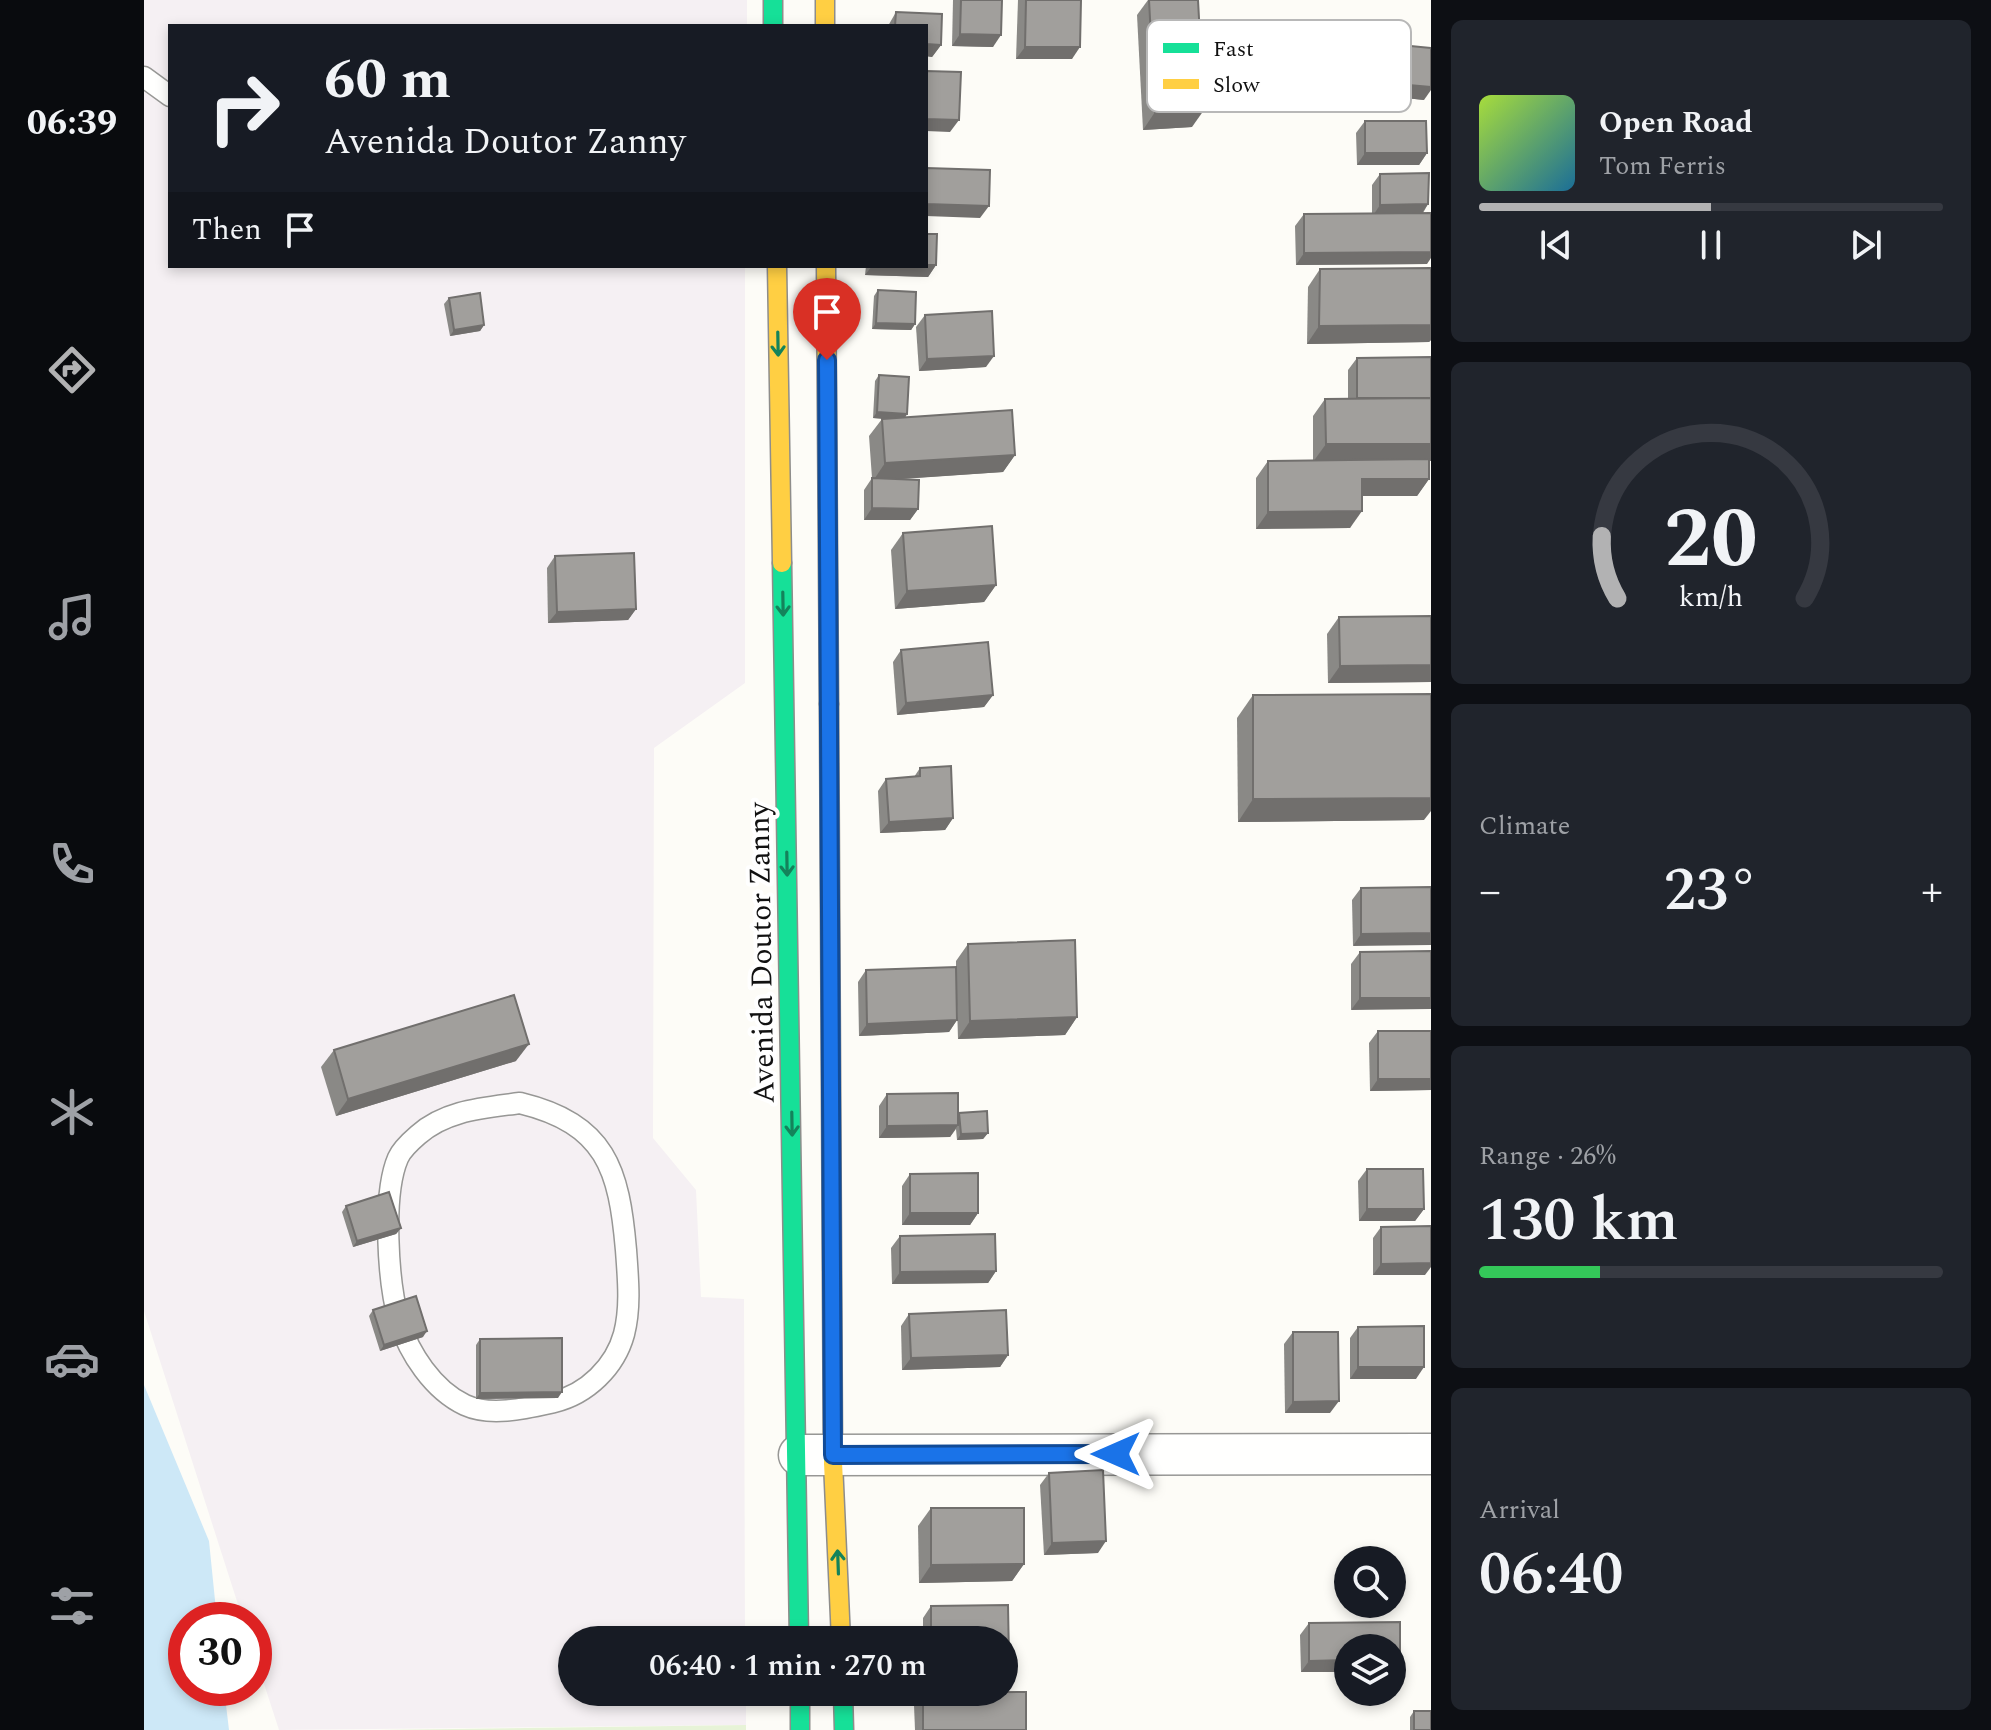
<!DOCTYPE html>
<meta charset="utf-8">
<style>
:root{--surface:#171b24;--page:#20242c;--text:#f1f3f6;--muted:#9ea1a6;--line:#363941;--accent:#b2b2b3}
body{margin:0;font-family:Spectral,serif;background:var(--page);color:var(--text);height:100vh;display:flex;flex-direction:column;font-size:30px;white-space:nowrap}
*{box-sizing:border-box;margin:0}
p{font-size:26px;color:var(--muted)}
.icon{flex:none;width:44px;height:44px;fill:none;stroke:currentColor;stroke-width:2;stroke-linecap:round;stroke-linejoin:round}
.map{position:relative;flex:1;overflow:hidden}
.panel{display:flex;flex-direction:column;gap:20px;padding:20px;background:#0d0f14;width:560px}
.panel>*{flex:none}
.guide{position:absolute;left:24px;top:24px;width:760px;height:244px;border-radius:0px;box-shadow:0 4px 12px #0003;background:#171b24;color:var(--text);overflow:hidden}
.controls{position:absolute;left:1190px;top:1546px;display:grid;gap:16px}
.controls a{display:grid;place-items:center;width:72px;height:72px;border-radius:50%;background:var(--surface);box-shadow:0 4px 12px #0003;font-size:40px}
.speed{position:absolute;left:24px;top:1602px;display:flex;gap:16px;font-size:40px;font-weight:700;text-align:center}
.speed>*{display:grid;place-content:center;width:104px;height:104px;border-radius:50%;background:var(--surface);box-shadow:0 4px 12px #0003;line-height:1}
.speed .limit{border:12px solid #d22;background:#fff;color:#111}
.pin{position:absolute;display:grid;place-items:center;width:68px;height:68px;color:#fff;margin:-82px -34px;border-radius:50% 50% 50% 0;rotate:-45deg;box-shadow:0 0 8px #0007}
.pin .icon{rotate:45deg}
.me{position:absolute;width:88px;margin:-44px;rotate:270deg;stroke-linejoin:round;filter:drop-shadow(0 0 6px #0008)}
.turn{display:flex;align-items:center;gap:28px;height:168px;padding:0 24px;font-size:36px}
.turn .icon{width:104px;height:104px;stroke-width:2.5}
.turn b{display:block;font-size:56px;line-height:68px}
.then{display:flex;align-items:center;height:76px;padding:0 24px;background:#0003;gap:16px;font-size:30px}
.big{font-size:60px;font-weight:600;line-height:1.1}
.panel .widget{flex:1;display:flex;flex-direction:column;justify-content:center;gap:12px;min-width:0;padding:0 28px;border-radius:12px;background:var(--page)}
.panel .dial{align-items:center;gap:0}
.dial svg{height:208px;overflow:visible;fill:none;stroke:var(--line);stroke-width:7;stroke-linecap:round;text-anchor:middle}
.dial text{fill:var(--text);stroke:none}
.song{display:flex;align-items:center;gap:24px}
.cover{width:96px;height:96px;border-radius:12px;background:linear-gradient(135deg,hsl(80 70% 55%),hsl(200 70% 35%))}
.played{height:8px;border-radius:4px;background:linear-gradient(90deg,var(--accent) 50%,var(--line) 50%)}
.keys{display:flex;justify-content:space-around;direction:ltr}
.heat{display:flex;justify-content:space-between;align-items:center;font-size:44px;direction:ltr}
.charge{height:12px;border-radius:6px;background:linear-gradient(90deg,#34c759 26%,var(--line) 0)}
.trip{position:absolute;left:414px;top:1626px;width:460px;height:80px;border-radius:40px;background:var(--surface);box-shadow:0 4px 12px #0003;font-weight:600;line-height:80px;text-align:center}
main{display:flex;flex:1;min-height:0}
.tab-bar{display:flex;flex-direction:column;width:144px;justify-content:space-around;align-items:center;background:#090b0e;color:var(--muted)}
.tab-bar .icon{width:56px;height:56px}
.tab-bar .selected{color:var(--accent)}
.tab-bar b{font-size:36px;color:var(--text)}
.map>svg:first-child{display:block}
</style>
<main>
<nav class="tab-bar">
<b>06:39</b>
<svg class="icon selected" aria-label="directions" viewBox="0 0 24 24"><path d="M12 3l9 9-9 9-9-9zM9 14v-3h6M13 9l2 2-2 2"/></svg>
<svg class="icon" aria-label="music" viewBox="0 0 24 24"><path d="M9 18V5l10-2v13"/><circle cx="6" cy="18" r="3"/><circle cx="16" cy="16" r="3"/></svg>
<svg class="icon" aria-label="phone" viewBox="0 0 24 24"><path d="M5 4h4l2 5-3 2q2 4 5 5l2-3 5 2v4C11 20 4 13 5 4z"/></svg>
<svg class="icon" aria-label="climate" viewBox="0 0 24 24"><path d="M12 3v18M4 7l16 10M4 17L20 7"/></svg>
<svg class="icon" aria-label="car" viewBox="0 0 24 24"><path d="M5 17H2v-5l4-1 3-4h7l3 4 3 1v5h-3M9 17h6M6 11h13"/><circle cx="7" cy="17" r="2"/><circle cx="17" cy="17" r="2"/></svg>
<svg class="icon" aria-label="filters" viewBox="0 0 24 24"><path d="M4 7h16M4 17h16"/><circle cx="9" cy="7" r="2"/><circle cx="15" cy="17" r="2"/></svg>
</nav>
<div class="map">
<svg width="1287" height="1730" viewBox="0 0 1287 1730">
<rect width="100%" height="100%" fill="#fdfcf7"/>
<polygon fill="#f5f0f3" points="0,0 603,0 603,26 26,26 26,266 601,266 601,683 510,748 509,1138 552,1190 557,1297 600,1299 601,1640 428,1640 428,1692 602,1692 602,1725 135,1730 110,1653 110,1620 99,1620 0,1311"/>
<polygon fill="#e7f3d7" points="602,1725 602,1730 235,1730"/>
<polygon fill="#cde8f7" points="0,1385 65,1541 73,1620 42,1620 42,1688 80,1688 85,1730 0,1730"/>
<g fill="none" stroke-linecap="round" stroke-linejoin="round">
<g stroke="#979795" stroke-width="23">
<g id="lane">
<polyline points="0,77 26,96"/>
<path d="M 376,1103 C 462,1124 475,1169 482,1250 C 484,1278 487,1307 480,1334 C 471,1367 443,1394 410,1402 C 383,1408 347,1417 321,1405 C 289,1390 265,1353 255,1321 C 244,1283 238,1195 254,1158 C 257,1151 267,1141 274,1135 C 302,1110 340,1108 376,1103 Z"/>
</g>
</g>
<g stroke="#979795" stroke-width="43">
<polyline id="street" points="655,1455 1287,1454"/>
</g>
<g stroke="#8e8d8b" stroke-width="21">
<g id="fast">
<polyline points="629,0 629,26"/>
<polyline points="638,563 655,1640"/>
<polyline points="685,704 689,1462"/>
<polyline points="656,1692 656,1730"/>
<polyline points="699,1692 700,1730"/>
</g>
</g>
<g stroke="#8e8d8b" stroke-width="21">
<g id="slow">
<polyline points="681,0 681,26"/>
<polyline points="633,266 638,563"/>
<polyline points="682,266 685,704"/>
<polyline points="689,1462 697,1640"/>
</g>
</g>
<use href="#lane" stroke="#fffffe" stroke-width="20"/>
<use href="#street" stroke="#fffffe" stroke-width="40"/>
<use href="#fast" stroke="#16e098" stroke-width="18"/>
<use href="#slow" stroke="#ffcf43" stroke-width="18"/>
</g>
<g fill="#8a8986">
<polygon points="809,0 858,0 849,47 808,46"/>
<polygon points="874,0 937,0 928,59 872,59"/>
<polygon points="1004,0 1054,0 1048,127 999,130 993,15"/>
<polygon points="752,12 798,14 797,45 788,57 782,56 782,26 744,26"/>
<polygon points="1246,44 1280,100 1233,95 1238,56"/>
<polygon points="1221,121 1283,153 1275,165 1213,165 1212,133"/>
<polygon points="1236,174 1284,204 1279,213 1283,264 1152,265 1151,226 1160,214 1228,213 1228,185"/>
<polygon points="792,265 784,277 721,275 722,266"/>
<polygon points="1287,268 1287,340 1285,342 1163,344 1164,287 1176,269"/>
<polygon points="734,290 771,324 767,330 728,329 730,296"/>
<polygon points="305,298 340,325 336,331 306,336 300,304"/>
<polygon points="781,315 842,367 775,371 772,327"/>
<polygon points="1213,358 1285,461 1285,479 1273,496 1218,496 1206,528 1112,529 1112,478 1124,461 1169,460 1169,416 1181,399 1204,398 1204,370"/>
<polygon points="735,375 763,414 761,418 871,455 859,472 753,479 774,509 766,520 720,520 720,490 728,478 725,436 738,419 740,419 729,418 731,381"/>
<polygon points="759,533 852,585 840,602 751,609 747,550"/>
<polygon points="411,556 492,609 484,620 404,623 403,568"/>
<polygon points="1287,616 1287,682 1184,683 1183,634 1195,617"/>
<polygon points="757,650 849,695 840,707 753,715 749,662"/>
<polygon points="1109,695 1280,820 1094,822 1093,718"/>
<polygon points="776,768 809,818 801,830 736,833 734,791 742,779 770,777"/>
<polygon points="1287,887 1209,946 1208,900 1217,888"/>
<polygon points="824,944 933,1017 921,1035 814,1039 812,969 813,1020 805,1032 715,1036 714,982 722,970 812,967 812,961"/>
<polygon points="1287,951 1207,1010 1207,964 1216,952"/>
<polygon points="1234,1031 1287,1031 1287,1090 1226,1091 1225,1043"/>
<polygon points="190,1050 372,1061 192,1116 177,1067"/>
<polygon points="743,1094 814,1114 844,1133 839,1139 813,1140 812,1129 806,1137 735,1138 735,1106"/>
<polygon points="1223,1169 1280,1209 1271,1221 1215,1221 1214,1181"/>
<polygon points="766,1174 834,1213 826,1225 758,1225 758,1186"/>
<polygon points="202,1206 257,1228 252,1234 209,1247 198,1212"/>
<polygon points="1237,1227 1281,1275 1229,1275 1229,1238"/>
<polygon points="756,1236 852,1271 844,1283 748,1284 747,1248"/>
<polygon points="229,1310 279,1337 236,1351 225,1316"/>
<polygon points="765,1314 864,1355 856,1367 758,1370 757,1326"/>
<polygon points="1214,1327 1272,1379 1206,1379 1206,1338"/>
<polygon points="1149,1332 1186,1413 1141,1413 1140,1344"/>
<polygon points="336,1339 414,1398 332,1399 332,1345"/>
<polygon points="905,1473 954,1553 900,1555 896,1485"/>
<polygon points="787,1508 880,1564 868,1581 775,1583 774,1526"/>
<polygon points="864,1605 865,1659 860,1667 860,1640 779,1640 779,1618 787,1606"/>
<polygon points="1165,1623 1204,1648 1204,1672 1157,1672 1156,1635"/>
<polygon points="779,1693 882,1730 771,1730 770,1705"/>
<polygon points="1270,1711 1287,1730 1266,1730 1266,1717"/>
</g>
<g fill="#716f6d">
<polygon points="816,34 857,35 849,47 808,46"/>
<polygon points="782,44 797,45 788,57 782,56"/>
<polygon points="881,47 936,47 928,59 872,59"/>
<polygon points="1242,83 1287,87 1287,90 1280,100 1233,95"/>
<polygon points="1060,110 1048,127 999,130 1011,112"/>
<polygon points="782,119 815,120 806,132 782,131"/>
<polygon points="1221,153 1283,153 1275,165 1213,165"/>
<polygon points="782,204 845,206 836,218 782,216"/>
<polygon points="1284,204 1276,216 1228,217 1236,205"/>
<polygon points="1287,252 1287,258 1283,264 1152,265 1160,253"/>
<polygon points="782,265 792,265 784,277 721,275 728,266 782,266"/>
<polygon points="732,323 771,324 767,330 728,329"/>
<polygon points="340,325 336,331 306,336 310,330"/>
<polygon points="1287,325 1287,340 1285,342 1163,344 1175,326"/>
<polygon points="850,356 842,367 775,371 783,359"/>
<polygon points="733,412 763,414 759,420 729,418"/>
<polygon points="1182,444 1287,444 1287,461 1169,462"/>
<polygon points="871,455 859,472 729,481 741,463"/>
<polygon points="1218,479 1285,479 1273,496 1206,496"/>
<polygon points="728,508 774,509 766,520 720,520"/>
<polygon points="1218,511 1206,528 1112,529 1124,512"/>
<polygon points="852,585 840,602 751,609 763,591"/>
<polygon points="492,609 484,620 404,623 413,612"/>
<polygon points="1287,665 1287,682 1184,683 1196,666"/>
<polygon points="849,695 840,707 753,715 762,703"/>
<polygon points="1287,798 1287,811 1280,820 1094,822 1109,799"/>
<polygon points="809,818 801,830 736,833 745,822"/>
<polygon points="1287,933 1287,945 1209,946 1217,934"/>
<polygon points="1216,998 1287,998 1287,1009 1207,1010"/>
<polygon points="933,1017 921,1035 814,1039 826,1021"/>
<polygon points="813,1020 805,1032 715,1036 723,1024"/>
<polygon points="385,1044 372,1061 192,1116 204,1099"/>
<polygon points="1234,1079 1287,1079 1287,1090 1226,1091"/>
<polygon points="814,1125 806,1137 735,1138 743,1126"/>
<polygon points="844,1133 839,1139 813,1140 817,1134"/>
<polygon points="1223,1209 1280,1209 1271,1221 1215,1221"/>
<polygon points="766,1213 834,1213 826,1225 758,1225"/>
<polygon points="257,1228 252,1234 209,1247 213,1241"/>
<polygon points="1287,1263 1287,1267 1281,1275 1229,1275 1237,1264"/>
<polygon points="852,1271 844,1283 748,1284 756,1272"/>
<polygon points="283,1331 279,1337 236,1351 240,1345"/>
<polygon points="864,1355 856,1367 758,1370 767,1358"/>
<polygon points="1214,1367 1280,1367 1272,1379 1206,1379"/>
<polygon points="418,1392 414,1398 332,1399 336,1393"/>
<polygon points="1195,1401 1186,1413 1141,1413 1149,1402"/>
<polygon points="962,1541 954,1553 900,1555 908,1543"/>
<polygon points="880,1564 868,1581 775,1583 787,1565"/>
<polygon points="1204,1660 1204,1672 1157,1672 1165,1661"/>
<polygon points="1248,1660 1256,1660 1248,1671"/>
</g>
<g fill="#a19f9c" stroke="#716f6d" stroke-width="2">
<polygon points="817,0 858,0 857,35 816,34"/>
<polygon points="882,0 937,0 936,47 881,47"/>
<polygon points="1005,0 1054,0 1060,110 1011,112"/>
<polygon points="752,12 798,14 797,45 782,44 782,26 751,26"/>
<polygon points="1246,44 1287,48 1287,87 1242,83"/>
<polygon points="782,71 817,72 815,120 782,119"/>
<polygon points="1221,121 1282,121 1283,153 1221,153"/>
<polygon points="782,168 846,170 845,206 782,204"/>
<polygon points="1285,173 1284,204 1236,205 1236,174"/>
<polygon points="1287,213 1287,252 1160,253 1160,214"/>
<polygon points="782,234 793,234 792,265 782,265"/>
<polygon points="1287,268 1287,325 1175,326 1176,269"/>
<polygon points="734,290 772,292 771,324 732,323"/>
<polygon points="336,293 340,325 310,330 305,298"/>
<polygon points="848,311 850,356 783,359 781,315"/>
<polygon points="1287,357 1287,398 1213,398 1213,358"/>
<polygon points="735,375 765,377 763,414 733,412"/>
<polygon points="1287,398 1287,444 1182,444 1181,399"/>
<polygon points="868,410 871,455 741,463 738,419"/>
<polygon points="1285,459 1285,479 1218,479 1218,511 1124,512 1124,461"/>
<polygon points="728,478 775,480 774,509 728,508"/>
<polygon points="848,526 852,585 763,591 759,533"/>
<polygon points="490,553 492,609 413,612 411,556"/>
<polygon points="1287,616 1287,665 1196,666 1195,617"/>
<polygon points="844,642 849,695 762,703 757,650"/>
<polygon points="1287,694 1287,798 1109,799 1109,695"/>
<polygon points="807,766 809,818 745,822 742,779 776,776 776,768"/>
<polygon points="1287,887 1287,933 1217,934 1217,888"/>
<polygon points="931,940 933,1017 826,1021 824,944"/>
<polygon points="1287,951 1287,998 1216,998 1216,952"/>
<polygon points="812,967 813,1020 723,1024 722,970"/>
<polygon points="370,995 385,1044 204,1099 190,1050"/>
<rect x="1234" y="1031" width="53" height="48"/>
<polygon points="814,1093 814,1125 743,1126 743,1094"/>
<polygon points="843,1111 844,1133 817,1134 815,1113"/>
<polygon points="1223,1169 1279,1169 1280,1209 1223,1209"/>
<polygon points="834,1173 834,1213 766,1213 766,1174"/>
<polygon points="245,1192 257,1228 213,1241 202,1206"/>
<polygon points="1287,1226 1287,1263 1237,1264 1237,1227"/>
<polygon points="851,1234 852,1271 756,1272 756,1236"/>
<polygon points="272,1296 283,1331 240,1345 229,1310"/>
<polygon points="862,1310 864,1355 767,1358 765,1314"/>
<polygon points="1280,1326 1280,1367 1214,1367 1214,1327"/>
<polygon points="1149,1332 1194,1332 1195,1401 1149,1402"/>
<polygon points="418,1338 418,1392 336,1393 336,1339"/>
<polygon points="959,1470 962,1541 908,1543 905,1473"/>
<polygon points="787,1508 880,1508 880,1564 787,1565"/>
<polygon points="864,1605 865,1659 860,1660 860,1640 787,1640 787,1606"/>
<polygon points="1256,1622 1256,1660 1248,1660 1248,1648 1204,1648 1204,1660 1165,1661 1165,1623"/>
<polygon points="882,1692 882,1730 779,1730 779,1693"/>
<rect x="1270" y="1711" width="17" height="19"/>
</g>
<defs><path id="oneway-shaft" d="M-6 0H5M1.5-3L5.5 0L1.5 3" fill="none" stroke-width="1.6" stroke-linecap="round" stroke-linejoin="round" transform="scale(2)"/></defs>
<g stroke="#14835b">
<use href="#oneway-shaft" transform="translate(634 344) rotate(89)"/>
<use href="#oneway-shaft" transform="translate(639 604) rotate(89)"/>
<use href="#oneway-shaft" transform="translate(643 864) rotate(89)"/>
<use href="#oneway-shaft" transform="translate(648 1124) rotate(89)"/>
<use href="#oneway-shaft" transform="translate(694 1562) rotate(-92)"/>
</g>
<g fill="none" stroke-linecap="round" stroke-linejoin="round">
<g stroke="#114b97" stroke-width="20">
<polyline id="route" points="683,360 689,1455 972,1454"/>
</g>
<use href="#route" stroke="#1a73e8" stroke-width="14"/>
</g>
<g text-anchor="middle" stroke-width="8" stroke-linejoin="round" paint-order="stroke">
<g font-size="30" fill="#111" stroke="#fff">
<text transform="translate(617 953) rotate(-91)" y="10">Avenida Doutor Zanny</text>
</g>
</g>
<rect x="1003" y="20" width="264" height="92" rx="12" fill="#fff" stroke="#b8b8b8" stroke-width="2"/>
<rect x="1019" y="43" width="36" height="10" fill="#16e098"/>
<rect x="1019" y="79" width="36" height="10" fill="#ffcf43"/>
<g font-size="22" fill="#111">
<text x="1069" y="56">Fast</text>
<text x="1069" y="92">Slow</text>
</g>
</svg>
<div class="controls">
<a><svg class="icon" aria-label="search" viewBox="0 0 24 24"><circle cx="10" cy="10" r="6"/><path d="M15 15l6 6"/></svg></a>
<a><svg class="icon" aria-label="layers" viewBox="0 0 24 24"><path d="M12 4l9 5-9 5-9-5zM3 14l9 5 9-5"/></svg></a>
</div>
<div class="speed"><div class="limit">30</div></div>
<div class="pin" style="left:683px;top:360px;background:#d93025"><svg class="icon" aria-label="arrive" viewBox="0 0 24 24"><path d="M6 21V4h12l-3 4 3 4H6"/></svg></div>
<svg class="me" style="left:972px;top:1454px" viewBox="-20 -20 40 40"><path d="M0-17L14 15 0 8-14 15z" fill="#1a73e8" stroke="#fff" stroke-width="4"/></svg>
<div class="trip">06:40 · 1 min · 270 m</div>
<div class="guide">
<div class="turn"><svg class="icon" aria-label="right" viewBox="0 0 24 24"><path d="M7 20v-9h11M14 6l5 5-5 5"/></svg><div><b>60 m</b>Avenida Doutor Zanny</div></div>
<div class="then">Then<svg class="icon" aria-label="arrive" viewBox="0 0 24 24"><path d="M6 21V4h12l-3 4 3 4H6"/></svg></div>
</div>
</div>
<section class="panel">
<div class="widget">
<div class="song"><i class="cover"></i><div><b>Open Road</b><p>Tom Ferris</p></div></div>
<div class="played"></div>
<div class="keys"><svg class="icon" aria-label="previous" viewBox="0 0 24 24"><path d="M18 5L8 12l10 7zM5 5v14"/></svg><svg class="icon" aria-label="pause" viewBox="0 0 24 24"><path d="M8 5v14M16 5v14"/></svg><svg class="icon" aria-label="next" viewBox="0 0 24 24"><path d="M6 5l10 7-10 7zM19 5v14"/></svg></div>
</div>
<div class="widget dial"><svg viewBox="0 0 100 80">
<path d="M14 69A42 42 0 1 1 86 69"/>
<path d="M14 69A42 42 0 0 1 8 45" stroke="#b2b2b3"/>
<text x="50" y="56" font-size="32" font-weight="700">20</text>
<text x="50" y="72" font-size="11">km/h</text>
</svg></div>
<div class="widget"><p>Climate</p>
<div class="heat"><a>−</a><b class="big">23°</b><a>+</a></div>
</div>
<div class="widget"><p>Range · 26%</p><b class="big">130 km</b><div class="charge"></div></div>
<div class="widget"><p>Arrival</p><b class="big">06:40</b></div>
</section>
</main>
